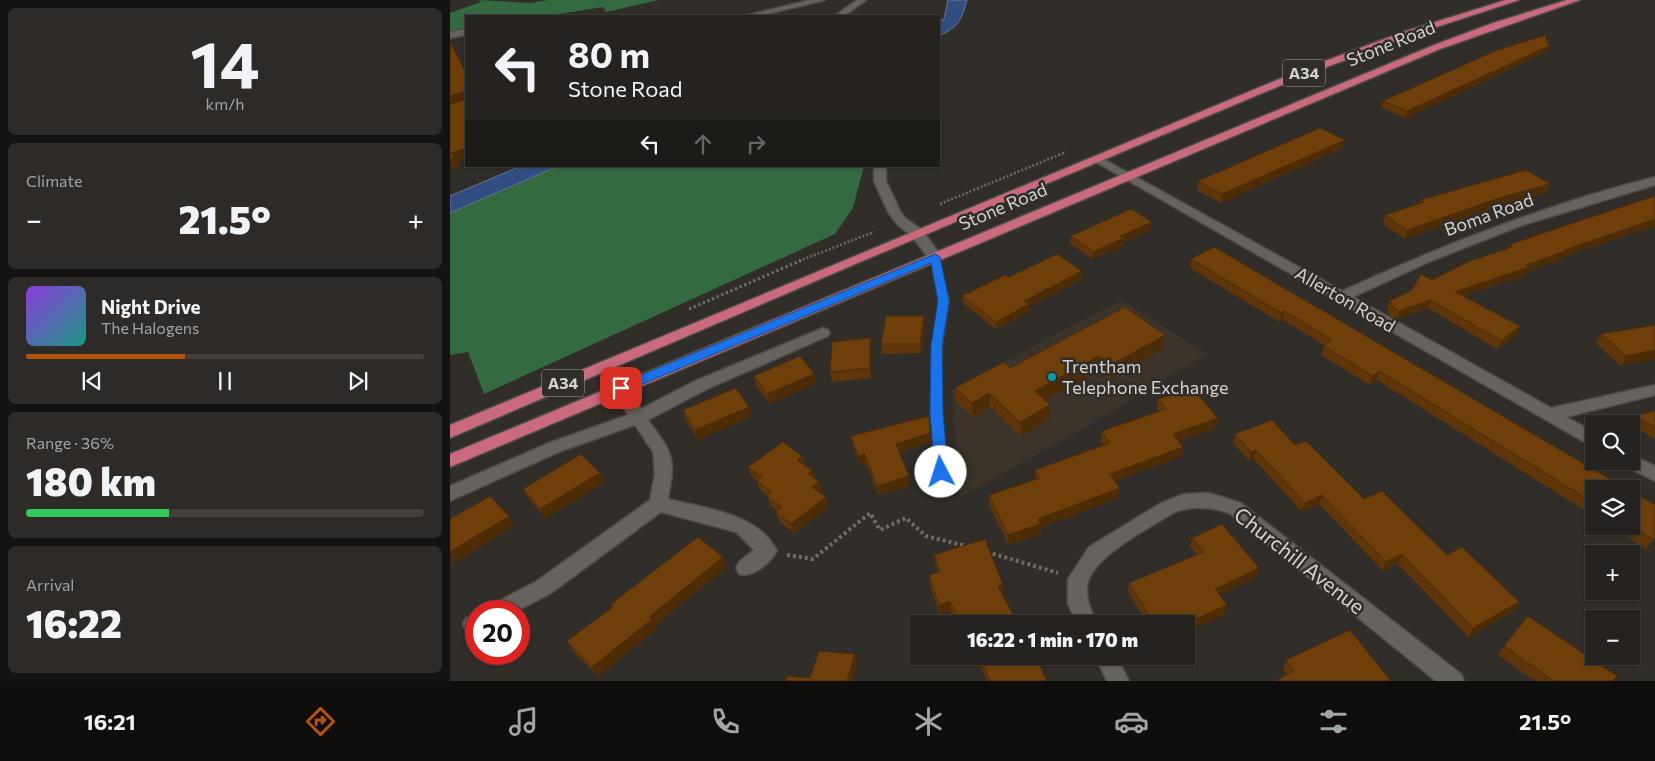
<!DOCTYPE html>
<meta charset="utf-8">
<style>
:root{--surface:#25221f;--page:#2d2a28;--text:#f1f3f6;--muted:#a3a4a4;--line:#423f3d;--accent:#b45309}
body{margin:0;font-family:Commissioner,sans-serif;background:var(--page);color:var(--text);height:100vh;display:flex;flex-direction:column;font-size:19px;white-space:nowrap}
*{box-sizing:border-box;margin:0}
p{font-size:16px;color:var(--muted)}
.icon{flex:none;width:28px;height:28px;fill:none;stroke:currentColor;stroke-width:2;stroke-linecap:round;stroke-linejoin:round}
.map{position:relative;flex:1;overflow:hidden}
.sheet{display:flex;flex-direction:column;gap:8px;padding:8px;background:#141311;width:450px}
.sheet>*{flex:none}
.banner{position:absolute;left:15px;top:15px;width:475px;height:152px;border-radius:0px;box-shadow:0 1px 4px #0004,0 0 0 1px var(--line);background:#25221f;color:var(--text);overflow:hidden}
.controls{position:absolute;left:1135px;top:415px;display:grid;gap:10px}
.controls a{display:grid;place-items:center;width:55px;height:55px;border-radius:0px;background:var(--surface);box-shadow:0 1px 4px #0004,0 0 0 1px var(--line);font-size:25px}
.speed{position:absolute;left:15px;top:600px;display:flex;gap:10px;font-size:25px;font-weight:700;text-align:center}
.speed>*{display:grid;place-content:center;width:65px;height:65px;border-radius:50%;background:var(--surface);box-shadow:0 1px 4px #0004,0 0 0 1px var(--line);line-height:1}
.speed .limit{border:8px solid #d22;background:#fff;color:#111}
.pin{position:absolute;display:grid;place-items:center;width:42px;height:42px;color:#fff;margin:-21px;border-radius:10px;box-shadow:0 2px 8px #0006}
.me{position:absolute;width:55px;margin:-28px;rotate:355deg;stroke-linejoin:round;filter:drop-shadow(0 0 4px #0008)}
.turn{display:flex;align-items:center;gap:18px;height:105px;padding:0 20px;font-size:22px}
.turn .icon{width:65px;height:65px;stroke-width:2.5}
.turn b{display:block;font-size:35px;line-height:42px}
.lanes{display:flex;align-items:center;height:48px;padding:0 20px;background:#0003;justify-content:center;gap:25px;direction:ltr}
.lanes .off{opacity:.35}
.big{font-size:38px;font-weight:800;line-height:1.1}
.sheet .widget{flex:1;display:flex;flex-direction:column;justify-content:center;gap:8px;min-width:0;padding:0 18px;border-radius:8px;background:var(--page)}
.sheet .dial{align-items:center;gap:0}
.dial b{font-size:65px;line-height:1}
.song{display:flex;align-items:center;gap:15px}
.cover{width:60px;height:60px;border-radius:8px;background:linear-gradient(135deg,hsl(270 70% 55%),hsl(170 70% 35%))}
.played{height:5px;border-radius:2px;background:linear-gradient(90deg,var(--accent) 40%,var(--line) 40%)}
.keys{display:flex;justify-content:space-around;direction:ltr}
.heat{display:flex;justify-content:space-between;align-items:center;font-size:28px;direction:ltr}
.charge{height:8px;border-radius:4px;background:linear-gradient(90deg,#34c759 36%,var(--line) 0)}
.trip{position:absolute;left:460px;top:615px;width:285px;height:50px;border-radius:0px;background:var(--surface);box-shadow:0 1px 4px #0004,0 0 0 1px var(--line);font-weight:800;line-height:50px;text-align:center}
.tab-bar{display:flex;height:80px;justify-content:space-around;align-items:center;background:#0f0e0c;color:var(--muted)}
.tab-bar .icon{width:35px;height:35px}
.tab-bar .selected{color:var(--accent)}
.tab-bar b{font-size:22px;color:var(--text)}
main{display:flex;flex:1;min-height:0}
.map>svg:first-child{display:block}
</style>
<main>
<section class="sheet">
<div class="widget dial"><b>14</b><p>km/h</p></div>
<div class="widget"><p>Climate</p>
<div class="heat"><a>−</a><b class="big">21.5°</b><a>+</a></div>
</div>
<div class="widget">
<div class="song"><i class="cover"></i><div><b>Night Drive</b><p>The Halogens</p></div></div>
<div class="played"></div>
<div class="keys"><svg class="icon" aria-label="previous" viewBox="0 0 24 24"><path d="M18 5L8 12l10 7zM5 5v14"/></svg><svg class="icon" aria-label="pause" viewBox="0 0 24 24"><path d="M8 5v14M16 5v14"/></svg><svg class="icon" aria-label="next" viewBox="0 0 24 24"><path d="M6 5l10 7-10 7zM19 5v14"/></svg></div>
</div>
<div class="widget"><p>Range · 36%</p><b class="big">180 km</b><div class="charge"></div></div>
<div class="widget"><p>Arrival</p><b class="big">16:22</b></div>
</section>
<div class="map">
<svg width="1205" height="681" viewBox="0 0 1205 681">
<rect width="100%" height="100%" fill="#312d29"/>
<polygon fill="#3c342b" points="672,300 757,354 633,429 510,497 502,389"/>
<g fill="#346a3f">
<polygon points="28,0 81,3 98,0 209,0 156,12 153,7 96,16 16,16 16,29 0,31 0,13 31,2"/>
<polygon points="108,166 414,166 403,208 385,234 34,394 18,352 0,355 0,213"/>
</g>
<g fill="#324e80" stroke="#637698">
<path d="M 498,0 L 517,0 C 512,20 508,27 489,36 L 489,21 L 494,19 Z"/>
<polygon points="71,166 108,166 0,213 0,196"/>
</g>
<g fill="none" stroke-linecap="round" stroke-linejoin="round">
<g stroke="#4e4b47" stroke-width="2">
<polygon id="lane" points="485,254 489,257 499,301 492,346 491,413 497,472 495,475 491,476 487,475 485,472 481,413 482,346 489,301 481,257"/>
</g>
<g stroke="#4e4b47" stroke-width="3">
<g id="street">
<polygon points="360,0 375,0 309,16 295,16"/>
<polygon points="16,29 16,35 0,38 0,32"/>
<path d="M 648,156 L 892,291 C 993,245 1097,204 1205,177 L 1205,185 L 1070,226 L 981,261 L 903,297 L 1101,408 L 1205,385 L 1205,395 L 1116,417 L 1144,432 L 1144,446 L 1138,444 L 644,161 L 642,159 L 644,157 Z"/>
<path d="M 373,328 L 378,330 L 380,333 L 378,336 L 257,389 L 198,420 C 223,454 226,457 218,499 C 255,509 307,512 327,551 C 320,563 303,578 289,574 L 286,568 L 289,562 L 304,550 L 286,532 L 211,512 L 101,593 L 67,611 L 38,611 L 41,605 L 87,581 L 200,500 L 205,474 L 203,452 L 185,425 L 111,451 L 0,501 L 0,486 L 99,443 L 178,415 L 163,388 L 165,384 L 171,383 L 177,384 L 191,409 L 245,381 Z"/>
<polygon points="1181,455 1205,466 1205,481 1175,466 1172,461 1181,461"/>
<path d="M 759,493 L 791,503 L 1011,674 L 1014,681 L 986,681 L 779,513 C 759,507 743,505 723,513 C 698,529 651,552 639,579 C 633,593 641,611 647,624 L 627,624 L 618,604 L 618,579 L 639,547 L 711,503 L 734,494 Z"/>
<polygon points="26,613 26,632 23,633 16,630 13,624 16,618"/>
<polygon points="645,656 666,656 679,681 657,681"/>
</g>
</g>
<g stroke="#4e4b47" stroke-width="3">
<g id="secondary">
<polygon points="407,0 416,0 394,16 385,16"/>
<polygon points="424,166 436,166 436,181 450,211 455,218 472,230 492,257 490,260 480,260 462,236 447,224 438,212 424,181"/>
</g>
</g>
<g stroke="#4e4b47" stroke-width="3">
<g id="highway">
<polygon points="1056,0 1069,0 962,35 858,74 410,262 0,438 0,425 851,70 956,31"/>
<polygon points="1117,0 1130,0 990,49 0,467 0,454 984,45 1043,23"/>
</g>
</g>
<g stroke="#6f6c68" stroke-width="2.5" stroke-dasharray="2 2" stroke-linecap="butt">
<polyline points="490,204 616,152"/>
<polyline points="349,261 424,232"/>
</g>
<polyline stroke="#6f6c68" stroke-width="3" stroke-dasharray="2.5 2.5" stroke-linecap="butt" points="239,309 352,260"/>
<g stroke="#6f6c68" stroke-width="4" stroke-dasharray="3 3" stroke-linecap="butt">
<polyline points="537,552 608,573"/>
<polyline points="337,555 363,559 420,513 430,530 456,518 476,536 516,546"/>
</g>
<use href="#lane" fill="#66625d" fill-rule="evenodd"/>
<use href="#street" fill="#66625d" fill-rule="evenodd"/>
<use href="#secondary" fill="#66625d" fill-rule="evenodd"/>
<use href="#highway" fill="#c96a7e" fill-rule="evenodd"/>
</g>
<g fill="#5f3609">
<polygon points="1097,52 956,118 932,108 933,101"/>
<polygon points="895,140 893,148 771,203 747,190 748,181"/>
<polygon points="1097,192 1045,207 955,239 933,224 935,215 969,204 970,200"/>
<polygon points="1205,196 1205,226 1113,257 1113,259 1077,271 1076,275 1013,296 1070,326 1067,335 1047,349 978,308 947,319 940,316 937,309 940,301 982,280 1058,248 1059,245"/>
<polygon points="701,230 673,242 673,246 642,259 620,243 621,236"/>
<polygon points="764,247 1144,489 1144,516 927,380 920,385 871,355 874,345 833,320 830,322 740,268 741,259"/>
<polygon points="559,277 632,279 579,306 579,312 546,329 513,304 512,296"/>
<polygon points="475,325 471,353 432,354 431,344"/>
<polygon points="1205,325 1171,366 1146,344 1151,334"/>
<polygon points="421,347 421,378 382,382 380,372"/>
<polygon points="713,349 660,379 649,370 595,400 600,419 571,436 540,407 523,417 506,401 505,388 560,368"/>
<polygon points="364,374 366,383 320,404 306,386 304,376"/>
<polygon points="708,399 766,428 729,441 733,447 732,456 665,481 670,488 669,498 590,528 591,534 559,545 539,505 539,495 586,480 585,470 654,445 651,441 652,431 709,411 707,409"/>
<polygon points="299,407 302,416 248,440 236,420 233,410"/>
<polygon points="1205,411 1205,439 1181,425 1181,424 1180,424 1185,416"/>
<polygon points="479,416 481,442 449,453 459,476 460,486 428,495 416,463 410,466 403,446 401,436"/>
<polygon points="785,434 845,445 914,499 1069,602 1064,611 1019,637 948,564 933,571 869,504 852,512 804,459 799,461 783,443"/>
<polygon points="352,456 355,465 365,478 369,482 372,491 370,493 376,497 378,507 344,534 329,521 326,512 327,511 320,505 318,496 310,490 307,481 301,476 298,467"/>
<polygon points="155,482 96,518 78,498 73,489"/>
<polygon points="1160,526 1181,526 1205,538 1196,549"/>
<polygon points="742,538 806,577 770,595 775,615 736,624 698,624 678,592 679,583 747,555 740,547"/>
<polygon points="484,555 553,585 553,595 568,624 507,624 501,611 490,615 480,585 479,575 488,572 485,564"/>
<polygon points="273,557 277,567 205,625 207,629 148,676 123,651 117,641 163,607 161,604"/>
<polygon points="1054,646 1163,681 1085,681 1048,655"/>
<polygon points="522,656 585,656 597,681 537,681 531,668 528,669"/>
<polygon points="836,660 941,681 837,675 833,670"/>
</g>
<g fill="#4d2c08">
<polygon points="1099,46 1097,52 956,118 957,111"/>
<polygon points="13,92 16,101 0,105 0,96"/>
<polygon points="895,140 893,148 771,203 772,194"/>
<polygon points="16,148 16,159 7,162 9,166 0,169 0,158 1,153"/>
<polygon points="1100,184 1097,192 1045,207 955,239 957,230 1049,198"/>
<polygon points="1205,219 1205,226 1113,257 1113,259 1077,271 1076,275 1002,300 1005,292 1115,250"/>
<polygon points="702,222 701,230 673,242 673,246 642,259 643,252 670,236"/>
<polygon points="632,271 632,279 579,306 579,312 546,329 546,322 574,301"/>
<polygon points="981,300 978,308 947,319 949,311"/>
<polygon points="835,311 833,320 830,322 831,313"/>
<polygon points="474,316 475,325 471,353 470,344"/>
<polygon points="1070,326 1067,335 1047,349 1051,341"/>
<polygon points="715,335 713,349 660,379 661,365"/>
<polygon points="420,338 421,347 421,378 420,368"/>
<polygon points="1205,350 1205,359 1171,366 1176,356"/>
<polygon points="649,356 649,370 586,405 585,391"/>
<polygon points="929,371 927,380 920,385 922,376"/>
<polygon points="364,374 366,383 320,404 317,394"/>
<polygon points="539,393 540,407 523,417 522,403"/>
<polygon points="600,405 600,419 571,436 570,422"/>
<polygon points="299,407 302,416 248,440 245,430"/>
<polygon points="479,416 481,442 447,454 446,444"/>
<polygon points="768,418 766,428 722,444 723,434"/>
<polygon points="733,447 732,456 659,484 660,474"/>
<polygon points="806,450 804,459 799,461 801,452"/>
<polygon points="415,454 416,463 410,466 408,456"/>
<polygon points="352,456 355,465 347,460"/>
<polygon points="363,471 366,481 358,473"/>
<polygon points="150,473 155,482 96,518 90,509"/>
<polygon points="459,476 460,486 428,495 427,486"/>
<polygon points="369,482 372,491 365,497 362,487"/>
<polygon points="670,488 669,498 590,528 591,534 559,545 558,535 588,519"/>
<polygon points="872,495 869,504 852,512 855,503"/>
<polygon points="376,497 378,507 344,534 341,524"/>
<polygon points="59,516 64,526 5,563 0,556 0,552"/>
<polygon points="952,554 948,564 933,571 936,562"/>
<polygon points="273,557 277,567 205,625 207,629 148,676 142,667 199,617"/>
<polygon points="809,568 806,577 764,598 765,589"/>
<polygon points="553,585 553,594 549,596 548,586"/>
<polygon points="500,601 501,611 490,615 489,605"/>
<polygon points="1069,602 1064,611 1019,637 1023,628"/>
<polygon points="777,605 775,615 736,632 736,624 734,624"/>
<polygon points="405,654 407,664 403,681 397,681"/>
<polygon points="530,658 531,668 528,669 527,660"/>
</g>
<g fill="#6e3f0b" stroke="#4d2c08">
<polygon points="1095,35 1099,46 957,111 933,101 1045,51"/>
<polygon points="0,42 16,73 16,148 1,153 4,157 0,158 0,104 14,100 13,92 0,96"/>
<polygon points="870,128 895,140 772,194 748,181"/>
<polygon points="1076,170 1100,184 1049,198 957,230 935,215 974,202 970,200"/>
<polygon points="1205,196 1205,219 1115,250 1116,251 1076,265 1079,267 1005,292 1070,326 1051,341 981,300 949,311 943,307 940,301 962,290 971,274 982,280 1020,261 1062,247 1059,245 1099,231"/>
<polygon points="681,209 702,222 670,236 673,238 643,252 621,236"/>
<polygon points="764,247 1177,489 1144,489 1144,503 929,371 922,376 874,346 882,340 835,311 831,313 741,259"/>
<polygon points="607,254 632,271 574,301 579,304 546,322 512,296 555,275 559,277"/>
<polygon points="675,307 715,335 661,365 649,356 585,391 600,405 570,422 539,393 522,403 505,388 554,362 560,368"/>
<polygon points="436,316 474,316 470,344 431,344"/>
<polygon points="1205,325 1205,350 1176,356 1151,334"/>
<polygon points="420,338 420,368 380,372 382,342"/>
<polygon points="350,356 364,374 317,394 304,376"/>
<polygon points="286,388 299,407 245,430 233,410"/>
<polygon points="742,388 768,418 723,434 733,447 660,474 670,488 588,519 590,524 558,535 539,495 590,478 585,470 660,443 652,431 716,409 708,399"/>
<polygon points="1205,411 1205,427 1185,416"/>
<polygon points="479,416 480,433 446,444 459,476 427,486 415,454 408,456 401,436"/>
<polygon points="822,420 845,445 856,441 914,499 932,491 997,555 1012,547 1069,602 1023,628 952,554 936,562 872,495 855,503 806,450 801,452 785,434"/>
<polygon points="333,442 352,456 347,460 363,471 358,473 369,482 362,487 376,497 341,524 326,512 332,507 317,496 322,492 307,481 312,477 298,467"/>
<polygon points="131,454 150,473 90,509 73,489"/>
<polygon points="1181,491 1205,505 1205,537 1203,539 1181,526"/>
<polygon points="40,496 59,516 0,552 0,519"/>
<polygon points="772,524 809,568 765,589 777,605 734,624 705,624 679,583 754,552 742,538"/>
<polygon points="248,537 273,557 199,617 202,619 142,667 117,641 163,607 161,604"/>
<polygon points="535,539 553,585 548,586 568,624 510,624 500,601 489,605 479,575 490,572 484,555"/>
<polygon points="1078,616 1167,676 1163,681 1104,681 1054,646"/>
<polygon points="900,630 941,681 825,681 844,671 836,660"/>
<polygon points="369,651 405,654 397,681 336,681 337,676 360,678"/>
<polygon points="525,656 585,656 597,681 540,681 530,658 527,660"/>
</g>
<polygon fill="#1a73e8" stroke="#114b97" points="485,254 490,257 499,301 492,346 493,413 498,472 496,475 487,475 485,472 480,413 481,346 488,301 481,263 176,391 167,391 165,388 167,385"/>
<circle fill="#0f9aa8" stroke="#312d29" stroke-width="2" cx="602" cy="377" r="5"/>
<g text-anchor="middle" stroke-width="5" stroke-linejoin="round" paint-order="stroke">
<g fill="#312d29" stroke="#a4a19e" stroke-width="1">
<rect x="833" y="59.5" width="42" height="27" rx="4"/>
<rect x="92" y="369.5" width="42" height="27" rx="4"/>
</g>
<g font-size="16" font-weight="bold" fill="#d5d3d0">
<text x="854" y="79">A34</text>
<text x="113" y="389">A34</text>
</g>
<g font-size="18" fill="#d5d3d0" stroke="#312d29">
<text transform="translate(941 44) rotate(-22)" y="6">Stone Road</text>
<text transform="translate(553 207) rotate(-23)" y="6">Stone Road</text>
<text transform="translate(1039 215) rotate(-20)" y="6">Boma Road</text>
<text transform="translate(895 300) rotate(30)" y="6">Allerton Road</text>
</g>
<g font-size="18" fill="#d5d3d0" stroke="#312d29" text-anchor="start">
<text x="612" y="373">Trentham<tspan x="612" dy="21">Telephone Exchange</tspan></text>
</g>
<g font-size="21" fill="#d5d3d0" stroke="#312d29">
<text transform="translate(849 561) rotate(38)" y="7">Churchill Avenue</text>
</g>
</g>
</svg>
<div class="controls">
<a><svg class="icon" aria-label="search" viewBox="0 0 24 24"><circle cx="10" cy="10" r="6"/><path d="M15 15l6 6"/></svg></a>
<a><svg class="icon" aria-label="layers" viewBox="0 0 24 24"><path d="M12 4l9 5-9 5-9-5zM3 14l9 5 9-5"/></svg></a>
<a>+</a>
<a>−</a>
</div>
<div class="speed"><div class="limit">20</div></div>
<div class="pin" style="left:171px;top:388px;background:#d93025"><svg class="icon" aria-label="arrive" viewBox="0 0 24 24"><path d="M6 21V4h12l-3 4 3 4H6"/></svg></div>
<svg class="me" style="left:491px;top:472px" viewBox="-20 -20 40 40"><circle r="19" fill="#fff"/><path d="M0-13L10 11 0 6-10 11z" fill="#1a73e8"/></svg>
<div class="trip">16:22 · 1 min · 170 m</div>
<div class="banner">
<div class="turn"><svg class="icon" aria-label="left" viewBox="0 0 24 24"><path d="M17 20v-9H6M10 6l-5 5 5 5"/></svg><div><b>80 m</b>Stone Road</div></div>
<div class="lanes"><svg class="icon" aria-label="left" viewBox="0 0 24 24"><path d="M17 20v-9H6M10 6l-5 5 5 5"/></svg><svg class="icon off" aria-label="ahead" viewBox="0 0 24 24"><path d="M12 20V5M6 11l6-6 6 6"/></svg><svg class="icon off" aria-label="right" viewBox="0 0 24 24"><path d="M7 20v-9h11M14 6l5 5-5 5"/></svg></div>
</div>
</div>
</main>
<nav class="tab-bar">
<b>16:21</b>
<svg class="icon selected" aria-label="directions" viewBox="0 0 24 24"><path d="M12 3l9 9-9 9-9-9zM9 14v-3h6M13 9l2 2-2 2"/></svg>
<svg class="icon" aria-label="music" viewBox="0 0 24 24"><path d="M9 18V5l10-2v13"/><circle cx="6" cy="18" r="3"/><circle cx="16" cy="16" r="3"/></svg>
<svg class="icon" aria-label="phone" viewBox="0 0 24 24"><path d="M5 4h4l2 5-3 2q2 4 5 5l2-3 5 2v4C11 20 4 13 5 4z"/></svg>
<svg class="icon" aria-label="climate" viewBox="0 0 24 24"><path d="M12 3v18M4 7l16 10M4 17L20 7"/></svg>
<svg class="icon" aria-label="car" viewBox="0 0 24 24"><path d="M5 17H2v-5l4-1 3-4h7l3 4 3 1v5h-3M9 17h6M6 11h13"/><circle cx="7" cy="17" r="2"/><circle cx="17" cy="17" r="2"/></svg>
<svg class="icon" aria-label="filters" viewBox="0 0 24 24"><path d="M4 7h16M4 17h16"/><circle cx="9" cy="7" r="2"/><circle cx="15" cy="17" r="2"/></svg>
<b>21.5°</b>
</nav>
